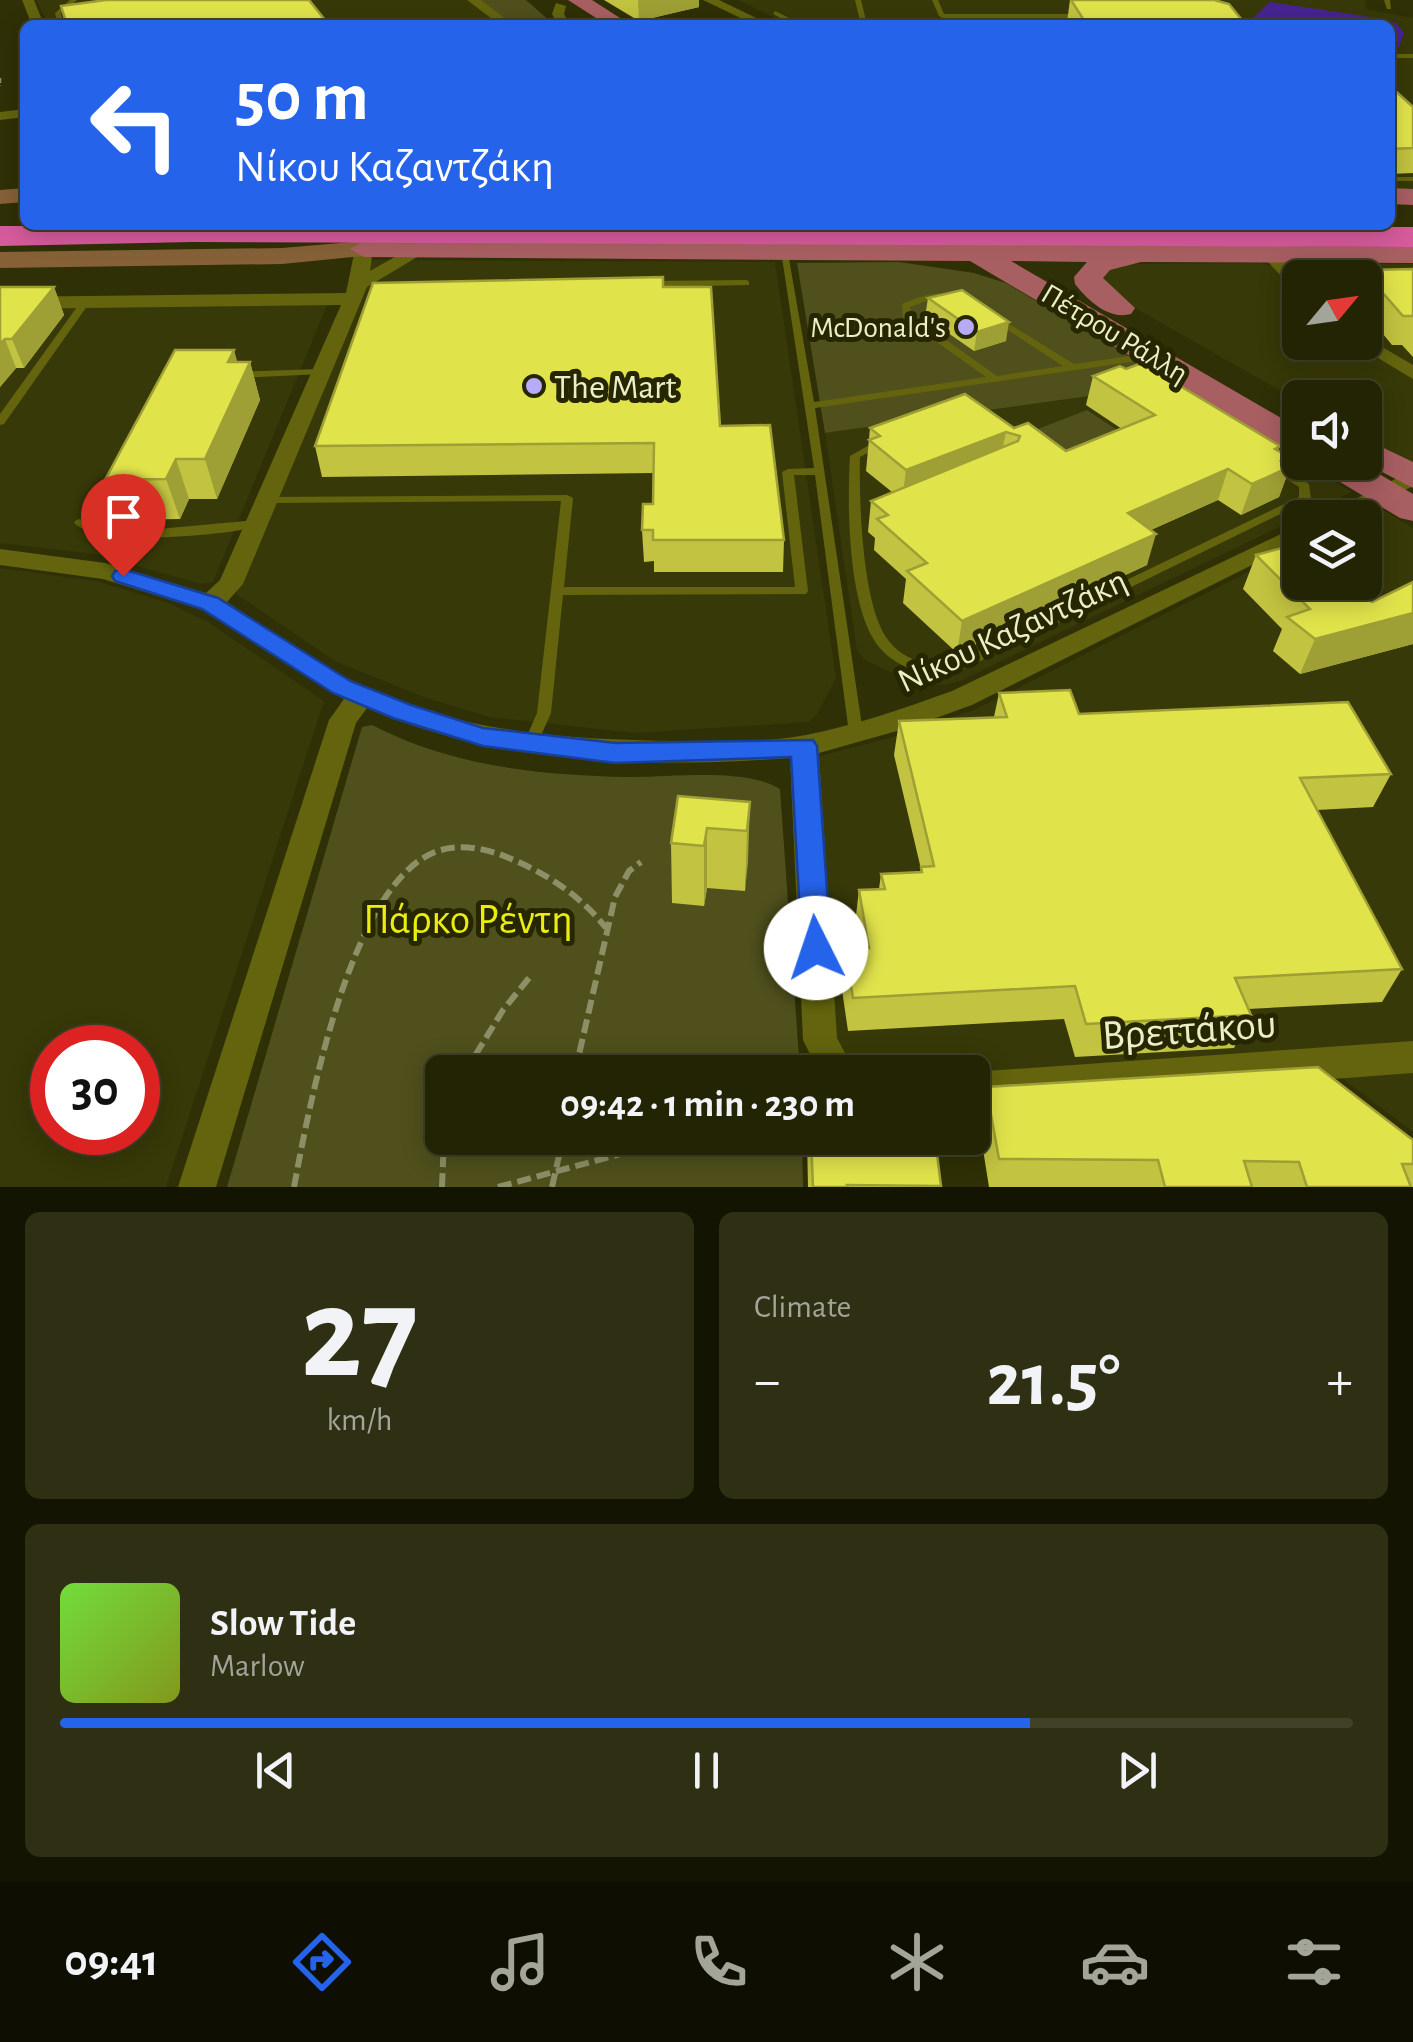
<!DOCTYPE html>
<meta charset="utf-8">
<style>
:root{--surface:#232404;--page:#2f3013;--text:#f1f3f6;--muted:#a3a49a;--line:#404126;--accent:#2563eb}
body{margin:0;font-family:"Alegreya Sans",sans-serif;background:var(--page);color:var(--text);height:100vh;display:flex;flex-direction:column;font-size:38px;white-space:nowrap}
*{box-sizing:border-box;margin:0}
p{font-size:32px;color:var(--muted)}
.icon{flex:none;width:55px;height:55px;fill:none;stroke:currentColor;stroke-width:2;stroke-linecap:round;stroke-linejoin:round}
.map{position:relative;height:1187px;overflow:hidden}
.side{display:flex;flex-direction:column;gap:25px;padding:25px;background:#131402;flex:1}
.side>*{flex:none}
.hud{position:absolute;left:20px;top:20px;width:1375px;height:210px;border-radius:15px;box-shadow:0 5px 25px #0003,0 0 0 2px var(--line);background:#2563eb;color:#fff;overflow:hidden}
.needle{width:65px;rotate:61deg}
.controls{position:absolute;left:1282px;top:260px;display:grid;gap:20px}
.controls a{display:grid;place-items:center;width:100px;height:100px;border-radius:15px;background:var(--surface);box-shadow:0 5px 25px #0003,0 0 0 2px var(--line);font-size:50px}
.speed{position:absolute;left:30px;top:1025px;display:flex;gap:20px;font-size:50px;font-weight:700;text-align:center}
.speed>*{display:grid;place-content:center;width:130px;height:130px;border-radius:50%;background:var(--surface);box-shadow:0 5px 25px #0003,0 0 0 2px var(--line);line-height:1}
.speed .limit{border:15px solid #d22;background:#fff;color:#111}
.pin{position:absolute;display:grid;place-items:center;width:85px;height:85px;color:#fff;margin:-102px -42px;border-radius:50% 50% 50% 0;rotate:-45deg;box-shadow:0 0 10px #0007}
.pin .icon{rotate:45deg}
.me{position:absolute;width:110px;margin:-55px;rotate:356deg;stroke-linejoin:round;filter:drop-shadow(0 0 8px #0008)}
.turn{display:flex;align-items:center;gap:35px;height:210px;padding:0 50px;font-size:45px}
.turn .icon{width:130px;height:130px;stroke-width:2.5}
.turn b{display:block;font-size:70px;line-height:85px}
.big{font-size:75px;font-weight:700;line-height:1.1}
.side .card{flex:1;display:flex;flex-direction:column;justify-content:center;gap:15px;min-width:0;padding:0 35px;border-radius:15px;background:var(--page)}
.side .dial{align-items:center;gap:0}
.dial b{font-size:130px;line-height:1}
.song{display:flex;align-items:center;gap:30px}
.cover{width:120px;height:120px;border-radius:15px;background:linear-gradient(135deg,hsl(100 70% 55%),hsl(70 70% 35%))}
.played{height:10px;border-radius:5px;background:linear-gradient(90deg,var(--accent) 75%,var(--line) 75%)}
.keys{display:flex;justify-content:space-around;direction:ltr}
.heat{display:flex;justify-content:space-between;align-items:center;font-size:55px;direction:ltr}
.side .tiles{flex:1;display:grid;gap:25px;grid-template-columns:1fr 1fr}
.card:last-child{grid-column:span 2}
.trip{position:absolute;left:425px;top:1055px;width:565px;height:100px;border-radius:15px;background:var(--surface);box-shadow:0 5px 25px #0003,0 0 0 2px var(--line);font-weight:700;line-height:100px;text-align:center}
.menu{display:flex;height:160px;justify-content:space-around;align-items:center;background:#0e0e02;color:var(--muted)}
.menu .icon{width:70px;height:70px}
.menu .selected{color:var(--accent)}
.menu b{font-size:45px;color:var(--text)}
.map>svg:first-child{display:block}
</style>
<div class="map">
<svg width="1413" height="1187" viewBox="0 0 1413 1187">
<rect width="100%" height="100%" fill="#2f3005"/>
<g fill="#383908" fill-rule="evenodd">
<polygon points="36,0 466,0 503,25 49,25"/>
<polygon points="738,0 1365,0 1366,9 1413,18 1413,190 1390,190 1390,25 789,25"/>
<polygon points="365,260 775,262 836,678 816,716 809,722 635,733 489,717 423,697 335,661 236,594"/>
<polygon points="1261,263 1277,267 1300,292 1300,342 1349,343 1413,378 1413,466 1365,439 1365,398 1300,398 1300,402 1121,300 1100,283 1106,270 1128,264"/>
<polygon points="1285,263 1413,264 1413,367 1365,340 1365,278 1300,278"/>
<polygon points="327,305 213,582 201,584 95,554 0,543 0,306"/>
<polygon points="1175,384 1352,492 962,680 945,685 911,682 865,660 857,650 825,433"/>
<polygon points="1378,507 1413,528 1413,1132 1334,1072 857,1072 845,1061 833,1026 820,756 908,733 974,710 1300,546 1300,582 1365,582 1365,518 1357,517"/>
<path d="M 0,568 L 96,581 L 168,603 L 208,622 L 324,701 L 166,1187 L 0,1187 ZM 52,1048 L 138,1048 L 138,1132 L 52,1132 Z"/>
</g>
<g fill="#4f501c">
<polygon points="479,0 526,0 552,23 515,25"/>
<polygon points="899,262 974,273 1006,283 1175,384 825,433 797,263"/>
<polygon points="1087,410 1126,436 1050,466 1012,439"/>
<path d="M 372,725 C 451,766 538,775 627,777 C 669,778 745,767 780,789 L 800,1072 L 442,1072 L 442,1138 L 802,1138 L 803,1187 L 227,1187 L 362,727 Z"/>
</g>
<polygon fill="#472493" points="1270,2 1384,19 1397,24 1404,33 1399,47 1390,48 1390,25 1272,25 1253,18"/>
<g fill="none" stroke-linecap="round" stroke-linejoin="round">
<polyline stroke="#8d8f66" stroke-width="2.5" stroke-dasharray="5 2.5" stroke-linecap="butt" points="0,78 0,86"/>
<g stroke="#8d8f66" stroke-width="6" stroke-dasharray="14 6" stroke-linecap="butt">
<polyline points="465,1072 503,1010 529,978"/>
<polyline points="575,1072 615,897 629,871 641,862"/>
<path d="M 294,1187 C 309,1107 350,885 435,852 C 458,843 486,848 509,858 C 546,873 581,896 606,928"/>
<polyline points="442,1187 444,1138"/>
<polyline points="498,1187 680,1138"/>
<polyline points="552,1187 563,1138"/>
</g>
<g fill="#63640d" fill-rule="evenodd">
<polygon points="70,0 77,0 61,13 64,25 58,25 55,13"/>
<polygon points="855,0 861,0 867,25 861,25"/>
<polygon points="932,0 938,0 944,14 1082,14 1085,16 1082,18 942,18 939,16"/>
<polygon points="1384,0 1390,0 1391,9 1387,9"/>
<polygon points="775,11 801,24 802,25 794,25 773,14"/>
<polygon points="500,18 498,21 447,25 450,23"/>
<rect x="1390" y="54" width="23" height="4"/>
<rect x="1390" y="177" width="23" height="4"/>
<path d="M 781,251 L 788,253 L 814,402 L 986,377 L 903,318 L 902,304 C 919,297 938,289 956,296 L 951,299 L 929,300 L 910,307 L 911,315 L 997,376 L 1063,366 L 992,320 L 990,318 L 995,315 L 1074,364 L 1151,353 L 1156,356 L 1151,359 L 815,408 L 863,733 L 861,737 L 851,737 L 849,733 L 815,475 L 794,475 L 808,591 L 806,594 L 563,595 L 551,713 L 535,749 L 525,749 L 523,745 L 537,713 L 561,501 L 266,503 L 260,500 L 266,497 L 567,495 L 573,498 L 564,587 L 795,587 L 782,472 L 788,469 L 814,468 Z"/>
<polygon points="746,280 749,281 749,285 649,287 644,284 649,281"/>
<polygon points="85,299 90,302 4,424 0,425 0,414 82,300"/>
<polygon points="318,369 322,370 322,374 236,378 231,375 236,372"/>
<path d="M 880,439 L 885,442 L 884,444 L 860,457 C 859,501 862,601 886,637 C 901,660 929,668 956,662 L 1299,497 L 1299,487 L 1271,468 L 1269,466 L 1271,464 L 1279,464 L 1309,484 L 1311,499 L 964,669 C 930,678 894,671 874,640 C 848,598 847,505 850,456 Z"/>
<path d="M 80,519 L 96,527 L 137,531 L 256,520 L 262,524 C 242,535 137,540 111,537 C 97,535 85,532 74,523 L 76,520 Z"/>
</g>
<g fill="#63640d" fill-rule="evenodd">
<polygon points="22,0 34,0 44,25 32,25"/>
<polygon points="467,0 481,0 514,25 500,25"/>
<polygon points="703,0 719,0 771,25 755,25"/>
<polygon points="556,3 566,6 564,14 570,25 558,25 552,14"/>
<polygon points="25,109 25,117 0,120 0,112"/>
<path d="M 364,244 L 373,249 L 370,271 L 414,246 L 429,250 L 367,287 L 243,584 L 227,602 C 267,628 307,657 349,679 C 450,733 565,739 676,741 C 719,741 764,743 806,735 C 856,725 905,708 952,691 L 1300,525 L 1300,541 L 972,705 L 911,727 L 819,753 L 837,1038 L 855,1072 L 819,1072 L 803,1040 L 790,758 C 644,768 504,766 367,708 L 356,723 L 216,1187 L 178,1187 L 329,720 L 344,699 L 201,609 L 103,579 L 0,565 L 0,549 L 105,563 L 206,593 L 220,580 L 341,305 L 0,309 L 0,297 L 346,293 L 355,249 Z"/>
<polygon points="1271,250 1303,278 1300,290 1294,289 1265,259 1262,255"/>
<polygon points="1365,337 1413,365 1413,379 1351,342 1365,342"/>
<polygon points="1413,470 1413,486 1349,518 1318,518"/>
<polygon points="1413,1041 1413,1073 972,1106 972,1072"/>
</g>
<g fill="#866138" fill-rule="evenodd">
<polygon points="25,188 25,202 0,204 0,190"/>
<polygon points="364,241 377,249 373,255 282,264 0,268 0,252 282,248"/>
</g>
<g fill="#a85f62" fill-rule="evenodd">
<polygon points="568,0 592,0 631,25 607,25"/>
<polygon points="1390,188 1413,189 1413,205 1390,204"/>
<path d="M 916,225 L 948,225 L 981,244 L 1413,247 L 1413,263 L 1141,262 L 1110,270 L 1103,278 L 1135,308 L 1131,314 C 1109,320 1088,301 1075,284 L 1074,277 L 1087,262 L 1011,261 L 1300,429 L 1300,453 L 1288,450 L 970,261 L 364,257 L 350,249 L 364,241 L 942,244 Z"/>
<polygon points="1365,439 1413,462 1413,488 1363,462"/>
<polygon points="1316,462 1359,462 1413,494 1413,521 1400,518 1320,470"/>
</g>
<polygon fill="#d65b9b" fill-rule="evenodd" points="861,225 1413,227 1413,247 192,242 0,246 0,226"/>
</g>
<g fill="#c2c340">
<polygon points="604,0 699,0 699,7 639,21"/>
<polygon points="1070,0 1246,25 1069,25 1067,22"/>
<polygon points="1390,86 1413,107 1413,173 1390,174"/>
<polygon points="1413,269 1413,357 1402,345 1392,345 1365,312 1365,283 1371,270"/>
<polygon points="0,287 54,287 64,315 24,368 16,368 0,387"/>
<polygon points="663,287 720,426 784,540 783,572 654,572 654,561 644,562 642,530 653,504 654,473 322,477 315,446"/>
<polygon points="928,298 1006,341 974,351 925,317"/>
<polygon points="237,362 250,362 260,400 217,499 189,499 180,519 120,520 105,480"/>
<polygon points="1093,376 1280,446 1278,451 1287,465 1290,467 1279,497 1241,515 1218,500 1151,530 1147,565 957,653 903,603 906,579 874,550 875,538 868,532 871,501 892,492 866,471 870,428 1014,428 1066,451 1122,429 1086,405"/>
<polygon points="1256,555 1293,557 1357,589 1372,602 1413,582 1413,644 1300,674 1273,651 1282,629 1243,589"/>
<polygon points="999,693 1079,714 1391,774 1373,807 1317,810 1402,969 1382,1002 1248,1009 1251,1015 1234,1048 1075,1057 1064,1019 848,1031 841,983 845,950 859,949 855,923 859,890 879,889 881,874 920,872 921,869 894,755 899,721 994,717"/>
<polygon points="750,802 745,891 707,888 704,906 672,903 671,843"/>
<polygon points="986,1087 1413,1140 1413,1187 989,1187 978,1118"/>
<polygon points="807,1138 935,1138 941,1187 808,1187"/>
</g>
<g fill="#9e9f34">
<polygon points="638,0 699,0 699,7 639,21"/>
<polygon points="243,21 244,25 217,25"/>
<polygon points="54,287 64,315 24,368 12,339"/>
<polygon points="1009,322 1006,341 974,351 977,332"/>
<polygon points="5,339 16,368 0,387 0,343"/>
<polygon points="234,350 242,378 250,362 260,400 217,499 205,459 228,362"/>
<polygon points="1006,432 1000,462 902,501 906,470"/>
<polygon points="1280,446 1270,476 1281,461 1289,457 1285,469 1290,467 1279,497 1241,515 1252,484 1275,449"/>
<polygon points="176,459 189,499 180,519 166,479"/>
<polygon points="1228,469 1218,500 1119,544 1128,513"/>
<polygon points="1156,534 1147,565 957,653 962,621"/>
<polygon points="1371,556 1365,571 1365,558"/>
<polygon points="1413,613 1413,644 1300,674 1315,639"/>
<polygon points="750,802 748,862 745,891 747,831"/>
<polygon points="707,828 707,888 704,906 704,846"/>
</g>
<g fill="#e1e34b" stroke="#9e9f34" stroke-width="2.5">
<polygon points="106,0 309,0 329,25 246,25 243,21 217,25 67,25 61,6"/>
<polygon points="1071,0 1214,0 1229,4 1246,25 1087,25"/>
<polygon points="677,20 775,20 786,25 686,25"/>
<polygon points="1390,86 1413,107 1413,148 1390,149"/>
<polygon points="1413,269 1413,316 1403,316 1368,276 1376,276 1371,270"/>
<polygon points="663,277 663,287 711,287 720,426 770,425 784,540 653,540 653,530 642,530 643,504 653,504 654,443 315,446 373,283"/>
<polygon points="0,287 54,287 12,339 5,339 0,343"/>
<polygon points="962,290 1009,322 977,332 928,298"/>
<polygon points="175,350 234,350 228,362 250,362 205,459 176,459 166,479 105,480"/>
<polygon points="1142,363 1280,446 1275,449 1289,457 1281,461 1290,467 1252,484 1228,469 1128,513 1156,534 962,621 907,571 927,563 877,519 888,515 871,501 1018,441 1020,436 1006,432 906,470 869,440 880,436 870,428 965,394 1014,428 1028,423 1066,451 1155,415 1093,376 1120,366 1126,369"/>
<polygon points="1365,538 1371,556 1365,558"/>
<polygon points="1282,548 1293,557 1300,555 1300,582 1350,582 1372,602 1413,582 1413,613 1315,639 1287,617 1310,609 1256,555"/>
<polygon points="1070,690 1079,714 1348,702 1391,774 1300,778 1402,969 1235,978 1251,1015 1086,1024 1075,986 853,998 845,950 869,948 859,890 885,889 881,874 922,872 921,867 934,866 899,721 1007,717 999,693"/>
<polygon points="678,796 750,802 747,831 707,828 704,846 671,843"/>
<polygon points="1318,1067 1413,1140 1413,1164 1402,1164 1411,1187 1307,1187 1299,1162 1244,1161 1252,1187 1165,1187 1158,1160 999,1159 986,1087"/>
<polygon points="811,1138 935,1138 941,1186 847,1185 848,1187 813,1187"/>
</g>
<polygon fill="#2563eb" stroke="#184099" stroke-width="2.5" points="123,569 218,598 350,681 411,705 483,728 615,743 813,740 817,746 831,948 827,957 816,961 806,957 802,948 791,757 615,763 483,746 393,718 333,693 202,609 115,581 112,576 115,571"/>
<g fill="#b7abf8" stroke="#262600" stroke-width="4">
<circle cx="966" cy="327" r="10"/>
<circle cx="534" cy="386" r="10"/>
</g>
<g text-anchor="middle" stroke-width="10" stroke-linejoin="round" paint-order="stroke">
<g font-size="30" fill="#ebeec7" stroke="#262600" text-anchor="end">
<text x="946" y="337">McDonald's</text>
</g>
<g font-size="30" fill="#ebeec7" stroke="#262600">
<text transform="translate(1115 333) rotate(31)" y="10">Πέτρου Ράλλη</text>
</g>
<g font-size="35" fill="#ebeec7" stroke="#262600" text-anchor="start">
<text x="554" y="398">The Mart</text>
</g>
<g font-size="35" fill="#ebeec7" stroke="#262600">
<text transform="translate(1012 630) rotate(-25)" y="12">Νίκου Καζαντζάκη</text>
</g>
<g font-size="42" fill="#ebed10" stroke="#262600">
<text x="468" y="933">Πάρκο Ρέντη</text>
</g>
<g font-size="42" fill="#ebeec7" stroke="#262600">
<text transform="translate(1189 1028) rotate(-4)" y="15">Βρεττάκου</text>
</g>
</g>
</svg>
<div class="controls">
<a><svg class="needle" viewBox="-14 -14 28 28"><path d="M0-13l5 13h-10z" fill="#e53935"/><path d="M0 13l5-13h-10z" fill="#a3a49a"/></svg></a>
<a><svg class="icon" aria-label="sound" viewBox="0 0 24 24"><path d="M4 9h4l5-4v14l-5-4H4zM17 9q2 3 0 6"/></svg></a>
<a><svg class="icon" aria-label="layers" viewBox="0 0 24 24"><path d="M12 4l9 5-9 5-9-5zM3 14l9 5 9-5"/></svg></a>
</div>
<div class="speed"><div class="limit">30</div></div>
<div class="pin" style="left:123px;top:576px;background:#d93025"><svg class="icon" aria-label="arrive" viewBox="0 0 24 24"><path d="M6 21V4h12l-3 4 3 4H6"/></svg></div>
<svg class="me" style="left:816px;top:948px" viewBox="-20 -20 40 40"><circle r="19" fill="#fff"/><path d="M0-13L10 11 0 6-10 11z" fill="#2563eb"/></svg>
<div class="trip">09:42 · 1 min · 230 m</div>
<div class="hud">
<div class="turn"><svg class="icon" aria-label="left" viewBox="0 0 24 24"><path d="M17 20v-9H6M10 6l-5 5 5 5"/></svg><div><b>50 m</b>Νίκου Καζαντζάκη</div></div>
</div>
</div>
<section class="side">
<div class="tiles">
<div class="card dial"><b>27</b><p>km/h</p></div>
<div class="card"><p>Climate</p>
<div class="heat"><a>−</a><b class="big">21.5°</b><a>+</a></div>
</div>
<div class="card">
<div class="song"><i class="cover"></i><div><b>Slow Tide</b><p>Marlow</p></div></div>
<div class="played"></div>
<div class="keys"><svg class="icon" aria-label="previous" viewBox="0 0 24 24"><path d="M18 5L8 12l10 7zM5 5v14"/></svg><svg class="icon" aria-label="pause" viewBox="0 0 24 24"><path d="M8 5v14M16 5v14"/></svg><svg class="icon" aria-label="next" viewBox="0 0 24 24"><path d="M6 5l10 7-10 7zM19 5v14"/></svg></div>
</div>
</div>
</section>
<nav class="menu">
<b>09:41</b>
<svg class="icon selected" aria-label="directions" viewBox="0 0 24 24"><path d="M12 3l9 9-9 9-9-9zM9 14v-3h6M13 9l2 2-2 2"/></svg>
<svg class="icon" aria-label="music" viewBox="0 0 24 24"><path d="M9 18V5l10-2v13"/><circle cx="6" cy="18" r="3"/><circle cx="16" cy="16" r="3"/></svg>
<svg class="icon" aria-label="phone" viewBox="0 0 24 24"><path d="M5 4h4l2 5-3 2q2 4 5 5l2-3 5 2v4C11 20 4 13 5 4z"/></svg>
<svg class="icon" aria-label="climate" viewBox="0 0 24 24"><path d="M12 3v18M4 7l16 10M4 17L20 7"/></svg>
<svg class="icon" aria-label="car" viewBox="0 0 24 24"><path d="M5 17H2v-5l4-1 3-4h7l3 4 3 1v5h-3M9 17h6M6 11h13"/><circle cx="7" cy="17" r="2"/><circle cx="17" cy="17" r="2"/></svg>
<svg class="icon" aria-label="filters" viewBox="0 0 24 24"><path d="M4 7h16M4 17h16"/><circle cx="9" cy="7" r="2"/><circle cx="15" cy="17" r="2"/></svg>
</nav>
